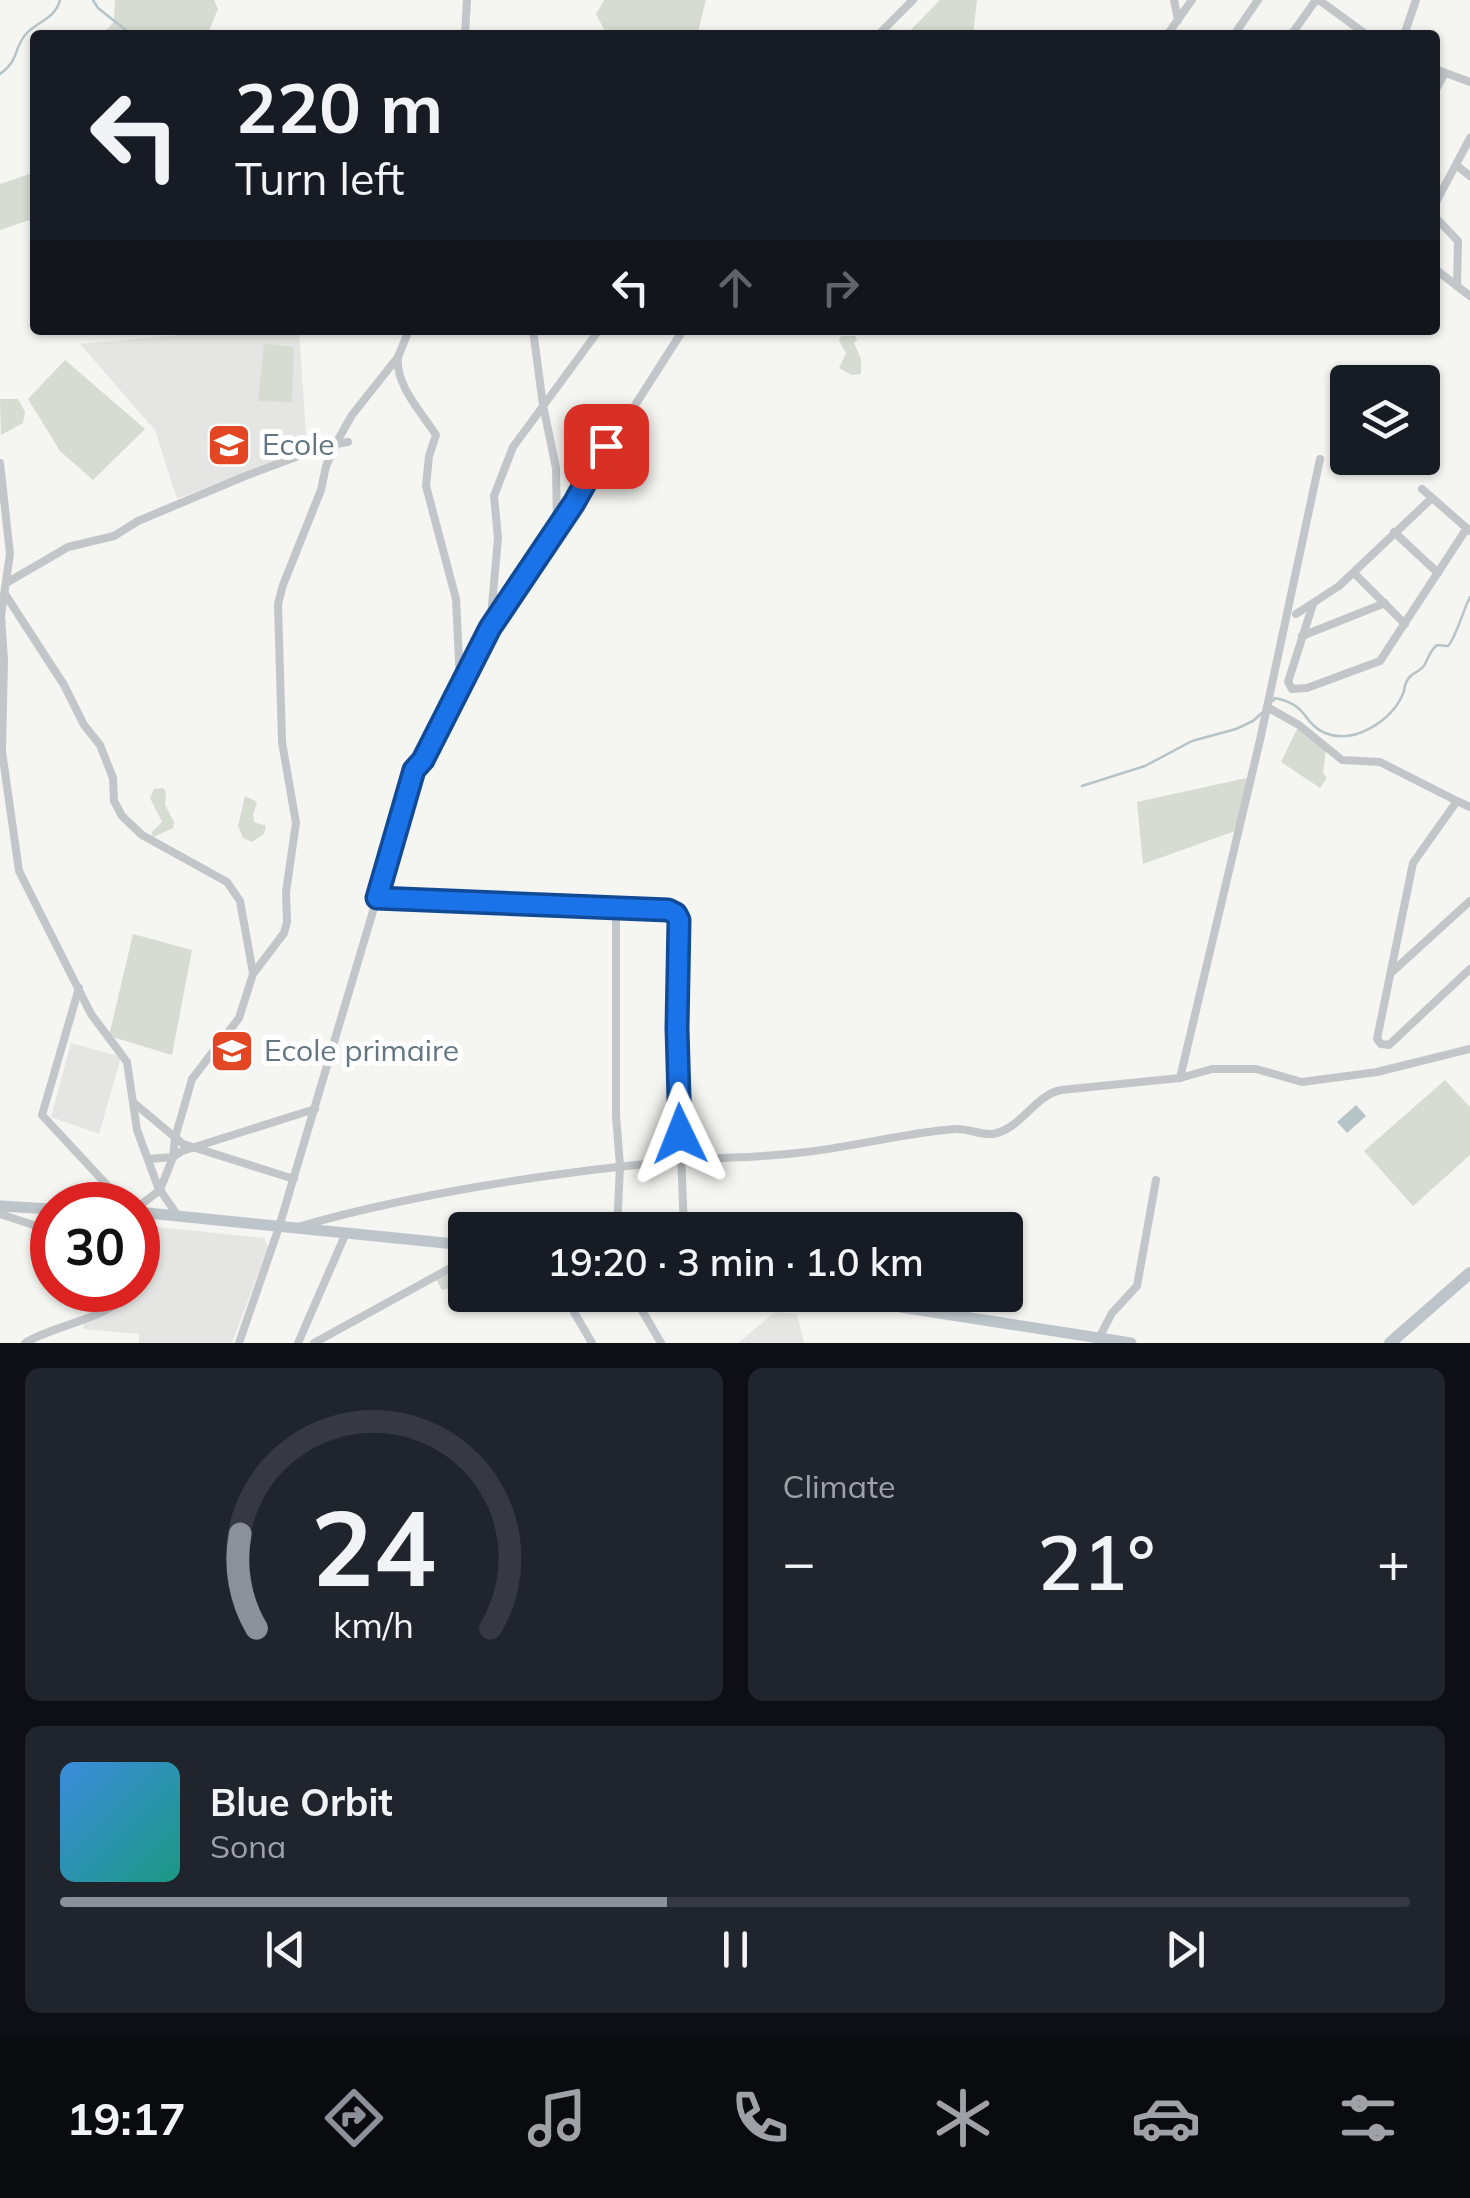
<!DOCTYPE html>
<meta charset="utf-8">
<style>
:root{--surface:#171b24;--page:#20242c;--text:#f1f3f6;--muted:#9ea1a6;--line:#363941;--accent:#8c9099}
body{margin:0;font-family:Mulish,sans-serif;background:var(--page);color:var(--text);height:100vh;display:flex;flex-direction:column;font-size:38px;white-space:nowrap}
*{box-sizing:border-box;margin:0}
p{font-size:32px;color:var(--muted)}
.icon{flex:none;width:55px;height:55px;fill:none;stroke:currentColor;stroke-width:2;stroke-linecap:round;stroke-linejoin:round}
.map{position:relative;height:1343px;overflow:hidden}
.side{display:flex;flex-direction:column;gap:25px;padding:25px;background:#0d0f14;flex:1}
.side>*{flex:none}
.guide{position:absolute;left:30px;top:30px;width:1410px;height:305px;border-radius:10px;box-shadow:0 2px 8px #0004;background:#171b24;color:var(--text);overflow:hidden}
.tools{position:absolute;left:1330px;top:365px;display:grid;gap:20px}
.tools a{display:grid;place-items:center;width:110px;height:110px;border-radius:10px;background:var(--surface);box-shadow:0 2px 8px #0004;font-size:50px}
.speed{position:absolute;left:30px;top:1182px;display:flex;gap:20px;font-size:50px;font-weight:700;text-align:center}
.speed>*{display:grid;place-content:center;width:130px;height:130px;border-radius:50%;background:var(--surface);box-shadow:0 2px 8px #0004;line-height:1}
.speed .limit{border:15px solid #d22;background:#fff;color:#111}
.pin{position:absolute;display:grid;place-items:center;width:85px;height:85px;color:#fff;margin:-42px;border-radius:20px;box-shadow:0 5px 15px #0006}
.me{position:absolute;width:110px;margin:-55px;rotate:358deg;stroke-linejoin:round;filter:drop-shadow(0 0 8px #0008)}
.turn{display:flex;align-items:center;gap:35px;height:210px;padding:0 40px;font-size:45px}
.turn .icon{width:130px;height:130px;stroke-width:2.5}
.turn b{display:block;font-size:70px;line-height:85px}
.lanes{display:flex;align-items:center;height:95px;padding:0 40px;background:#0003;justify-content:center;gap:50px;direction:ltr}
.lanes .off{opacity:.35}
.big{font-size:75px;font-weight:600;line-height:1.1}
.side .tile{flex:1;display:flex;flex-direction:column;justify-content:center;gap:15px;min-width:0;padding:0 35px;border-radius:15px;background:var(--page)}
.side .dial{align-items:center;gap:0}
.dial svg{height:260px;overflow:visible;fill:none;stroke:var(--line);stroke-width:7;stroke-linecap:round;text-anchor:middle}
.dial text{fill:var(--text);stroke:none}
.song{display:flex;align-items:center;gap:30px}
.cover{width:120px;height:120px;border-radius:15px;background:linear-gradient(135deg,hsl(210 70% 55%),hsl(170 70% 35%))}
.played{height:10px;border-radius:5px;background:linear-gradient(90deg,var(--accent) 45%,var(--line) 45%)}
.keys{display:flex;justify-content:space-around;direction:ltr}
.heat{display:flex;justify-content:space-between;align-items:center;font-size:55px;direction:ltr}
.side .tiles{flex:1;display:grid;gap:25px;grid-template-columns:1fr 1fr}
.tile:last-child{grid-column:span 2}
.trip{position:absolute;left:448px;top:1212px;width:575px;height:100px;border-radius:10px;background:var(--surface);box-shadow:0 2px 8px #0004;font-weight:600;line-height:100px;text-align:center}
.menu{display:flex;height:160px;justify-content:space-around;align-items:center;background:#090b0e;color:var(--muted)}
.menu .icon{width:70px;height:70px}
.menu .selected{color:var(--accent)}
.menu b{font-size:45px;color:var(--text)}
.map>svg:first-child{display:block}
</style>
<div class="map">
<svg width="1470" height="1343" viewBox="0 0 1470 1343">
<rect width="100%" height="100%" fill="#f5f5f1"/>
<g fill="#e5e6e4">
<polygon points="234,330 299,330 307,449 177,499 155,430 80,344"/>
<polygon points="71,1043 121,1057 99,1134 51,1117"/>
<polygon points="138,1225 264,1238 268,1247 232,1343 139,1343 139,1334 83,1329 84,1319 101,1312 104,1290 138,1290"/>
<polygon points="775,1312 797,1314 804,1343 738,1343"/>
</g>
<g fill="#d6dcd2">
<polygon points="115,0 214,0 218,9 207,35 101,35 114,22"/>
<polygon points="604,0 706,0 697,35 607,35 596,14"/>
<polygon points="940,0 977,0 973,35 906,35"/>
<polygon points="35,172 35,218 0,230 0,184"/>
<polygon points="841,336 855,336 857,340 854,343 861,359 861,374 852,375 839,368 846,353 839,341"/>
<polygon points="264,344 294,347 292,402 258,401"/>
<polygon points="65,360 145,429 93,480 60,451 28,399"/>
<polygon points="0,399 18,399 25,412 23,423 1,435"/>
<polygon points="1299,725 1326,750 1323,773 1327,778 1320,788 1281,762"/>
<polygon points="1251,777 1238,830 1143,864 1137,802"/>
<polygon points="163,788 166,792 165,805 174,822 173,828 153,837 152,832 162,822 150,798 154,789"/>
<polygon points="245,796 257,802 253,815 254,822 266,826 264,834 252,842 243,838 238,826"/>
<polygon points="133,934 192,950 172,1055 109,1036"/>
<polygon points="1445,1080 1470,1107 1470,1155 1413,1206 1364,1151"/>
<polygon points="52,1245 52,1276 47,1271 40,1272 33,1260 40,1255 40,1248"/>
<polygon points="465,1263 465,1284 442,1290 435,1278"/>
</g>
<polygon fill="#b7c4c7" points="1356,1105 1366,1116 1347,1133 1337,1122"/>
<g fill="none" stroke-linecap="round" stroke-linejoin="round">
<g stroke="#b7c4c7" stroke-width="2.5">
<polyline points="93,0 98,8 132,35"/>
<path d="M 0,74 C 19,61 14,47 26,34 C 38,21 55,19 60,0"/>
<path d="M 1273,701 L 1275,698 C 1309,705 1302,723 1325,733 C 1354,745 1391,721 1403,694 C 1406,686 1403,687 1408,679 C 1413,671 1420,673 1425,664 C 1429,656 1430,651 1437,645 L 1448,646 C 1456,638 1463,610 1470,597"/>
<polyline points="1082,786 1145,766 1192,741 1236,729 1253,721 1264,711"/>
</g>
<g stroke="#c2c6c9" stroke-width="8">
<polyline points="1174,0 1178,20"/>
<polyline points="1319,0 1367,35"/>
<polyline points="465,35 467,0"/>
<polyline points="878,35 913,0"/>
<polyline points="1167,35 1192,0"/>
<polyline points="1234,35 1258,0"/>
<polyline points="1291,35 1316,0"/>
<polyline points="1404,35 1416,0"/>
<polyline points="1435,69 1470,82"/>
<polyline points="1435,91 1445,73"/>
<polyline points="1456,165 1470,176"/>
<polyline points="1435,204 1470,138"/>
<polyline points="1435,217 1458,241 1457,286"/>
<polyline points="1435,269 1470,296"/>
<polyline points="533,330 543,405 556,468 557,523"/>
<path d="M 398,357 C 395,385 422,413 436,435 L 429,456 L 426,486 L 456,599 L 460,681"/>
<polyline points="0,463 10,554 1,616 4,660 2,751 19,871 91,1014 127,1062 137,1130 158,1187 178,1216"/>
<polyline points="1422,489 1470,531"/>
<polyline points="1394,532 1438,573"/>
<polyline points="1354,573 1405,624"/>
<polyline points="8,582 68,547 114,536 138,521 243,477 325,446 348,442"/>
<polyline points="5,594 64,685 84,725 100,745 113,778 114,801 122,816 142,835 227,882 240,901 253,973"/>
<polyline points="1313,604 1288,682 1292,689 1307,688 1380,661 1467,528"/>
<polyline points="1296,614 1339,586 1432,498"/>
<polyline points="490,628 498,538 494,496 513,447 599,330"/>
<polyline points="1302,636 1385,603"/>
<polyline points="1267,707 1299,725 1342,760 1380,762 1457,801"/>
<polyline points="1470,807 1457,801 1413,863 1377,1039 1381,1044 1389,1045 1470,969"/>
<polyline points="377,897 668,910 676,914 679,920 677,1048 684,1230"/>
<polyline points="616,909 616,1116 620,1166 617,1230"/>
<polyline points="1392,972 1470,901"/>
<polyline points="79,988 42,1115 106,1184 132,1205"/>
<polyline points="1180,1078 1260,740 1320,459"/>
<polyline points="134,1103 183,1144 294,1179"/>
<polyline points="149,1159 173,1157 175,1138 192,1079 239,1018 253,974 284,933 287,922 286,892 296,823 282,742 278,604 283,585 321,490 326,466 339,438 352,415 398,357 409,330"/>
<polyline points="138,1207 160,1190 173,1157 182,1151 315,1109"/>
<polyline points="0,1214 52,1231"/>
<path d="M 301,1226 C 417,1193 555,1172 676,1161 C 716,1157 757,1158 797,1153 C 851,1148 902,1133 955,1129 C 967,1128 980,1135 992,1134 C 1021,1130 1033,1096 1061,1090 L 1180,1078 L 1212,1069 L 1256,1069 L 1302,1082 L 1377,1072 L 1470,1049"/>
<polyline points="138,1276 147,1213"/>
<polyline points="564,1295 592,1343"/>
<polyline points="633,1295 661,1343"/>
<polyline points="1099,1338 1112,1313 1137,1286 1156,1180"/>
<path d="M 25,1343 C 53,1325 113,1318 131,1290"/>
<polyline points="239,1343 279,1227 415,770 423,760 490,628 574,503 606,446 618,432 683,330"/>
<polyline points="298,1343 346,1233"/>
<polyline points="314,1343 465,1260"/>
</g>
<g stroke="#bdc5ca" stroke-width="11">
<polyline points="0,1206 52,1209"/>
<polyline points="138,1212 465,1245"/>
<polyline points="824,1295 1131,1343"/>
</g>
<polyline stroke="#bdc5ca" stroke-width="12" points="1390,1343 1470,1273"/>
</g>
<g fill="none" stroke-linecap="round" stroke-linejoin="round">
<g stroke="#114b97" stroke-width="25">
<polyline id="route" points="606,446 574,503 490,628 423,760 414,770 377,898 668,910 676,914 679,920 677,1028 680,1134"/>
</g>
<use href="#route" stroke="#1a73e8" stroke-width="18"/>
</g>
<defs>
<g id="school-square" transform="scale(2.25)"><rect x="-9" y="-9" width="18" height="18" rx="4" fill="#e34622" stroke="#fff"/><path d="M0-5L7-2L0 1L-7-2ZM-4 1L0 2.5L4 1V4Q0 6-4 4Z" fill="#fff"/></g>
</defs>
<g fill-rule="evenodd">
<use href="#school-square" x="229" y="445"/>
<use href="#school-square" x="232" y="1051"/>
</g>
<g text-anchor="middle" stroke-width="10" stroke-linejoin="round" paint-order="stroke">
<g font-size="30" fill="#637682" stroke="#fff" text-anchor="start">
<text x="262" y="455">Ecole</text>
<text x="264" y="1061">Ecole primaire</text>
</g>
</g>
</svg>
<div class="tools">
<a><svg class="icon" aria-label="layers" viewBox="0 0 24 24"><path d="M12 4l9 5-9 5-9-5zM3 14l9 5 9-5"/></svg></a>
</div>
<div class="speed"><div class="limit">30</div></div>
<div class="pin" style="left:606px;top:446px;background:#d93025"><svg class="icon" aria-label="arrive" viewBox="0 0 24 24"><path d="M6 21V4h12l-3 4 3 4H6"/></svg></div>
<svg class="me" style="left:680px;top:1134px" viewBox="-20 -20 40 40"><path d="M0-17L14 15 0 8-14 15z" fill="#1a73e8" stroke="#fff" stroke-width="4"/></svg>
<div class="trip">19:20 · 3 min · 1.0 km</div>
<div class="guide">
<div class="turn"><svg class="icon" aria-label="left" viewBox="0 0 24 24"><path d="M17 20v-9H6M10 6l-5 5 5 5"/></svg><div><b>220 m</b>Turn left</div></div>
<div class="lanes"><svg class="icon" aria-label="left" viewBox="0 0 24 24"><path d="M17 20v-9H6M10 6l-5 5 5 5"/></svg><svg class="icon off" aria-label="ahead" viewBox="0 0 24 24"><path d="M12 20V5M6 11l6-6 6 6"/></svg><svg class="icon off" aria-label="right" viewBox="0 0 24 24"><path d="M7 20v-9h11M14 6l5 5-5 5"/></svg></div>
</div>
</div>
<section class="side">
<div class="tiles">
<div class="tile dial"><svg viewBox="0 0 100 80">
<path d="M14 69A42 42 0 1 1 86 69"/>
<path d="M14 69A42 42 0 0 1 9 40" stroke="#8c9099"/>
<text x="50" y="56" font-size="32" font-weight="700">24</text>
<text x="50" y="72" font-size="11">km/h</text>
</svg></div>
<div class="tile"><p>Climate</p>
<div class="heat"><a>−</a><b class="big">21°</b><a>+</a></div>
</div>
<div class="tile">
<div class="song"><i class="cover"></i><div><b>Blue Orbit</b><p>Sona</p></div></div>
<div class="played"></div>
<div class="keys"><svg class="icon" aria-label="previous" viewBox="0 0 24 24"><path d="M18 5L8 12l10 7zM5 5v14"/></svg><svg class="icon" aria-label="pause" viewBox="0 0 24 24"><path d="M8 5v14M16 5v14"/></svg><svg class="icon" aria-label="next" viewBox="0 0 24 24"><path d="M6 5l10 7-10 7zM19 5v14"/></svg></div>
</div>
</div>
</section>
<nav class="menu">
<b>19:17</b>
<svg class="icon selected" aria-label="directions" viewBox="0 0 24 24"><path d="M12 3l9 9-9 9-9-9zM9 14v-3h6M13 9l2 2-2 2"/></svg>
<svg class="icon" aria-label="music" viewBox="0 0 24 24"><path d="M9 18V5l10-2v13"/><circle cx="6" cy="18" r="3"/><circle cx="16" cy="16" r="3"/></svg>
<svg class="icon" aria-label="phone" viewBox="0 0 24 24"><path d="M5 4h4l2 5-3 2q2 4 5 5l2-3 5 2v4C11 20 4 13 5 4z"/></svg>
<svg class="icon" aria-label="climate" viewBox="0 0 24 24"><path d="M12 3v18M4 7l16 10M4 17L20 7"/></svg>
<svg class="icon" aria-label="car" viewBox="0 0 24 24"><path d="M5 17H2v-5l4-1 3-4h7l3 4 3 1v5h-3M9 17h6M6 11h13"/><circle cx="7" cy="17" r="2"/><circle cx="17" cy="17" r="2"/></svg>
<svg class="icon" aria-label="filters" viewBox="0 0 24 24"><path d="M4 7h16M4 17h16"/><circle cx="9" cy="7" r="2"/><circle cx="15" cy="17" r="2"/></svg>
</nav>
